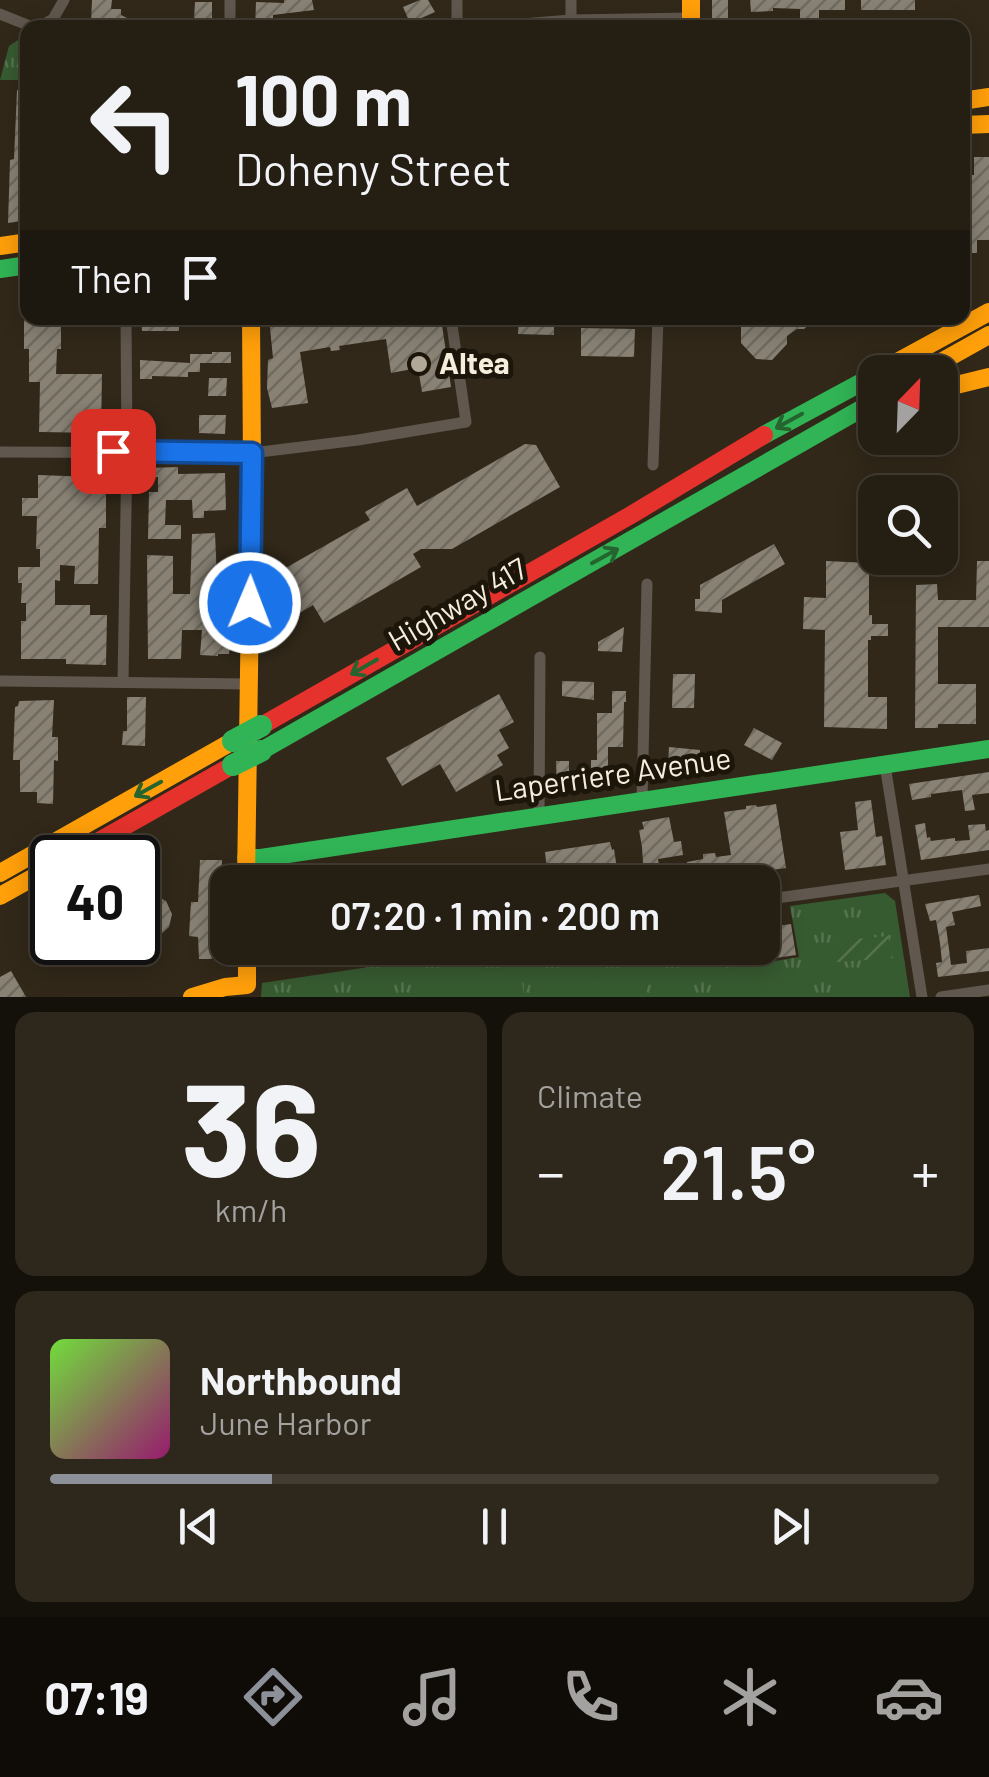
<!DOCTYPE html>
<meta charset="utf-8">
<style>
:root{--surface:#251e13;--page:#2d271c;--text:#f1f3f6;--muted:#a3a2a0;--line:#423c33;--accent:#8c9099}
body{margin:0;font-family:Barlow,sans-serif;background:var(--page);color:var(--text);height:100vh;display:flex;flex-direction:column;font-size:38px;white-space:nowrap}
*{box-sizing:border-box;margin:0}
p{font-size:32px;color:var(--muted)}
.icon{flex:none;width:55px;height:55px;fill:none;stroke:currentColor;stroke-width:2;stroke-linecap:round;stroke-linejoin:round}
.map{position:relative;height:997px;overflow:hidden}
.side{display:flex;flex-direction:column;gap:15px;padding:15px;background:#14100a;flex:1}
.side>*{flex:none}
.hud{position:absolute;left:20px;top:20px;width:950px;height:305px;border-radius:20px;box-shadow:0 5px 25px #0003,0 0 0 2px var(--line);background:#251e13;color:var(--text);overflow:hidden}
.needle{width:65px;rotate:23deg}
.tools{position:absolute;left:858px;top:355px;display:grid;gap:20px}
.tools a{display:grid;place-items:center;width:100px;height:100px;border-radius:20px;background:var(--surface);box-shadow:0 5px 25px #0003,0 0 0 2px var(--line);font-size:50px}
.speed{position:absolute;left:30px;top:835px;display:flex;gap:20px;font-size:50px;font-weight:700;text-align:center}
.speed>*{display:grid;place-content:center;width:130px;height:130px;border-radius:50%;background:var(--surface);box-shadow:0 5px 25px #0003,0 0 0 2px var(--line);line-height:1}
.speed .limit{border:5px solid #111;border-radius:15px;background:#fff;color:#111}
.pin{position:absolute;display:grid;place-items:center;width:85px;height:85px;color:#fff;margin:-42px;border-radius:20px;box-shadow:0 5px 15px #0006}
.me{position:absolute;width:110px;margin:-55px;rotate:1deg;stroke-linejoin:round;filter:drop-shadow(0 0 8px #0008)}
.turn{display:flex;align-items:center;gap:35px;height:210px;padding:0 50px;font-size:45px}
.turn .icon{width:130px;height:130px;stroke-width:2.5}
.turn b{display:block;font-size:70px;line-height:85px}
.then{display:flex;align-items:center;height:95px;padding:0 50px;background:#0003;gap:20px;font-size:38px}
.big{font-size:75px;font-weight:600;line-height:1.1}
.side .widget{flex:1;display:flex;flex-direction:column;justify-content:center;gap:15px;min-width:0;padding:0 35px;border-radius:20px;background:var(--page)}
.side .dial{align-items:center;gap:0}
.dial b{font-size:130px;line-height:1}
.song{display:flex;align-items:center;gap:30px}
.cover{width:120px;height:120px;border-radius:15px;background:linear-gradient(135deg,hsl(100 70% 55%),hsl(320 70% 35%))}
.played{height:10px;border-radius:5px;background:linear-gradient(90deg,var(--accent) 25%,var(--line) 25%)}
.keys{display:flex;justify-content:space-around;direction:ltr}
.heat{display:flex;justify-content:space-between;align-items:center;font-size:55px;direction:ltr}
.side .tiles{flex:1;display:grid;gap:15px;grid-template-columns:1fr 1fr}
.widget:last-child{grid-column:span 2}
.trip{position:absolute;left:210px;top:865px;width:570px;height:100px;border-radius:20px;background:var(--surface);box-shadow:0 5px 25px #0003,0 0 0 2px var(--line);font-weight:600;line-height:100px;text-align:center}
.dock{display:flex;height:160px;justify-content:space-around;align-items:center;background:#0f0c08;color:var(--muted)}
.dock .icon{width:70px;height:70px}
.dock .on{color:var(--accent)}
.dock b{font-size:45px;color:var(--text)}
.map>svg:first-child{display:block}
</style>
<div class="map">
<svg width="989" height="997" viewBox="0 0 989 997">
<defs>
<pattern id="park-tufts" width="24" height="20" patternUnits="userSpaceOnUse" patternTransform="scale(2.5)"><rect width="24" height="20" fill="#375b31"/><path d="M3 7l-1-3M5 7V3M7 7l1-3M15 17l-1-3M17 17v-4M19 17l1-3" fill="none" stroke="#55734e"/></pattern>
<pattern id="garden-furrows" width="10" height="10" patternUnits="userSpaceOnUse" patternTransform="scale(2.5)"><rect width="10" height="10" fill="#375b31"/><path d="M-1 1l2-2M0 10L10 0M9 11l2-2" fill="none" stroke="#55734e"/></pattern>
<pattern id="building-hatch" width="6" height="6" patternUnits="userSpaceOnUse" patternTransform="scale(2.5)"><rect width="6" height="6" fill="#888174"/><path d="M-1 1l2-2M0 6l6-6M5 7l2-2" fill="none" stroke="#6f6a60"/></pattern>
</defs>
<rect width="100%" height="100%" fill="#312819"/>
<g fill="url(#park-tufts)">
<polygon points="27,34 27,80 0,80 9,46"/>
<polygon points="885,893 895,901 910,997 261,997 262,983 496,948 754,948 757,964 799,957 790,906"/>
</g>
<polygon fill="url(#garden-furrows)" points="888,936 893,958 837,962 835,941"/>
<g fill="#375b31">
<polygon points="737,961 766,975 789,997 708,997"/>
<polygon points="520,965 524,997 415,997 413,983"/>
<polygon points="892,970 894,997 842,997 840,975"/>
<polygon points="635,972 646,978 647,997 531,997 530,986"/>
</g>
<g fill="url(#building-hatch)">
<polygon points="92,0 112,0 111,9 121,9 121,15 147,28 104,28 104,23 91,23"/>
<polygon points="284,0 312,0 314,10 273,15 273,28 255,28 256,2 284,3"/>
<polygon points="420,0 428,0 435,12 410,23 403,7"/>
<rect x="712" y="0" width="16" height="28"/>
<polygon points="750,0 845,0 845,10 819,10 819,18 800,18 800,9 773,8 773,11 751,12"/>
<rect x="861" y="0" width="54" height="10"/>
<polygon points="195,2 212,2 212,24 203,24 203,20 194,20"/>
<polygon points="17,90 28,91 28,220 8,223 10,160 14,159"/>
<polygon points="974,157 989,157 989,240 977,240 977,253 962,253 962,175 974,175"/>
<polygon points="24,318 61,318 61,349 57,349 56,374 102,374 101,433 39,432 40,382 29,382 29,349 24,349"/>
<polygon points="269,318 441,318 451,387 422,392 418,368 391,373 386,339 339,346 340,350 331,351 330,347 300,352 308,403 272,408 267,388 268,360 273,358"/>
<polygon points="519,318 554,318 554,335 518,334"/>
<polygon points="752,318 816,318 804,329 797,329 787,336 787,344 772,360 756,359 741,343 741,327"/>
<polygon points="141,319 179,319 179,331 142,331"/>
<polygon points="581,328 635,329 634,357 581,356"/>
<polygon points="212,352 231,352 231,363 200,363 200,372 188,372 188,377 152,376 152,379 140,379 140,360 190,363 190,354 212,354"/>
<polygon points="209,378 227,378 226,396 208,396"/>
<polygon points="199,415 226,415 225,434 199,433"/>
<polygon points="525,444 536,445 560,487 452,549 421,549 413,554 421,567 324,623 313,605 298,614 275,574 370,520 365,512 407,488 417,506"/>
<polygon points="178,467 178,474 225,473 226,510 204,511 204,518 193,518 192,500 166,500 165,525 181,525 181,539 148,539 149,492 158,492 158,477 148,477 148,468"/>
<polygon points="38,475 93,477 92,488 106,489 106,528 99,528 98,584 74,584 75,566 60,565 60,581 55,580 55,605 90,605 90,615 107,615 106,665 66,664 66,659 21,659 21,621 26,621 26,603 21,603 22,583 18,583 18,567 40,567 40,549 36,549 37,516 22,516 22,498 38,498"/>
<polygon points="215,533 218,603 223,603 222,644 230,645 229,654 218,654 218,656 200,655 202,630 182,630 181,659 148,659 147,555 173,556 173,594 190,594 192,534"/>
<polygon points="774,544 785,564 722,600 722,613 695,611 695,599 700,599 700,585"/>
<polygon points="826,561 869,563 869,615 872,615 872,624 888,624 888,636 871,636 871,640 868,640 868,697 887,697 887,729 824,727 825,630 803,629 804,597 826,598"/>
<polygon points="977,561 989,561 989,627 938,627 938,684 976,684 976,724 938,724 938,728 915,728 916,585 937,584 938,600 976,600"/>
<polygon points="624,627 622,652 598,651 598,642"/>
<polygon points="673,674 695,674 694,708 672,708"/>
<polygon points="562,681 594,682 594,700 562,696"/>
<polygon points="612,691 626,691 626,702 624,702 623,747 608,747 608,783 591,783 591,760 597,760 597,713 612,713"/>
<polygon points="499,694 514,722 499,730 509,748 497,755 503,765 456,792 440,764 402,786 386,758"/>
<polygon points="127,697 146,697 145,746 122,745 123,731 127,731"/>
<polygon points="54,700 52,737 58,737 58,761 54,760 53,804 37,803 37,792 20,792 20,760 13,760 15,707 18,706 19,701"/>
<polygon points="754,728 782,743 772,760 744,745"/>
<polygon points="669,747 700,750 700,767 668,766"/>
<polygon points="556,761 569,761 569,788 557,788"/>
<polygon points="989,772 989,793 972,795 975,810 965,811 962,790 931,794 931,797 912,800 909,784"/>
<polygon points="871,800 876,837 882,836 886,865 845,870 840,832 858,830 855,802"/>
<polygon points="776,804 786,868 757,872 759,881 747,882 690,882 687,862 703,859 703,854 715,853 716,857 731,855 724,812 746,809 746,806 756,805 757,807"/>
<polygon points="669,817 674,842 681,841 683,855 658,859 662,882 644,882 641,863 643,863 642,847 639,830 644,829 642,822"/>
<polygon points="925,823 927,838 930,837 931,841 955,838 955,841 970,840 968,825 985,824 986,831 989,830 989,850 921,860 915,825"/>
<polygon points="610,842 612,850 614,849 619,882 542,882 541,871 547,870 545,852"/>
<polygon points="200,860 222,860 219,938 212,937 212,959 199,959 198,937 189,936 191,902 198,902"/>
<polygon points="468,867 471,882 423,882 422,874"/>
<polygon points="154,895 166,901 172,914 169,927 159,936 145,938 138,933 138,899 141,896"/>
<polygon points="979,895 981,906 952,912 955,925 946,927 949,949 951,965 967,963 966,951 989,948 989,971 938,977 936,963 942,962 940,943 936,920 930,921 925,904"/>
<polygon points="791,924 796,955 763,960 761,948 762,948 762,928"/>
<polygon points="11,971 26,997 0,997 0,977"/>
</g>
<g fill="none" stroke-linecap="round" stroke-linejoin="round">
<g stroke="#60584e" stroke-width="11">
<polyline points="457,0 457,18 461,28"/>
<polyline points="0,14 35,28"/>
<polyline points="571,20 571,0"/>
<polyline points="37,28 53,19 64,0"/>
<polyline points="230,28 230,0"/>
<polyline points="472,28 571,20 691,18"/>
<polyline points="0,452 252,453 358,440 466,422 451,318"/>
<polyline points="653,465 658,318"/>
<polyline points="0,681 249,684"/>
<polyline points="123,681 127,451 126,318"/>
<polyline points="885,765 922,997"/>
<polyline points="642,800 647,584"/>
<polyline points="539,816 540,657"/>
<polyline points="762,900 989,869"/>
<polyline points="941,997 989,990"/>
</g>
<g stroke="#30b455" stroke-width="18">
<polyline points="0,269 28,265"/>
<polyline points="764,435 875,375"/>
<polyline points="261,751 875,401"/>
<polyline points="246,858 261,858 989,749"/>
</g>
<g stroke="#ff9f0a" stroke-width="18">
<polyline points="691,0 691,28"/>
<polyline points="962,101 989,97"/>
<polyline points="962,125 989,124"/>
<polyline points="0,246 28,242"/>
<polyline points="879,372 989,312"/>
<polyline points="923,372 989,335"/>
<polyline points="940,389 989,377"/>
<polyline points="0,873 233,741"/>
<polyline points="246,882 252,464 251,318"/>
<polyline points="0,896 52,867"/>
<polyline points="192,997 225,987 247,985 247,948"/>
</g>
<g stroke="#e5322d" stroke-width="18">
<polyline points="261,726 631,515 764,435"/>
<polyline points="69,858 233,765"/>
</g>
<g stroke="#30b455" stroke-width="22">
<polyline points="233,741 261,726"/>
<polyline points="233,765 261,751"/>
</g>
</g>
<defs><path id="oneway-shaft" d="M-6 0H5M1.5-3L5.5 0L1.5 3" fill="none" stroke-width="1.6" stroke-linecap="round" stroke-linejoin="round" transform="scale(2.5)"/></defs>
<g stroke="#26642f">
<use href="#oneway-shaft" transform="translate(789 421) rotate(151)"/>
<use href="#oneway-shaft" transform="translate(605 556) rotate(-29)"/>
<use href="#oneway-shaft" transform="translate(364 667) rotate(150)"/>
<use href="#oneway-shaft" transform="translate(148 789) rotate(151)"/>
</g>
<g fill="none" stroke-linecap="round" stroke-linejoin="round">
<g stroke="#114b97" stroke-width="25">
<polyline id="route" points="113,451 252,453 250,603"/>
</g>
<use href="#route" stroke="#1a73e8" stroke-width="18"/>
</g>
<circle fill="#b2a898" stroke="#1c1509" stroke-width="4" cx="419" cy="364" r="10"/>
<g text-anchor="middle" stroke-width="10" stroke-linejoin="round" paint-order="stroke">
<g font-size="30" font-weight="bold" fill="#f7eddc" stroke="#1c1509" text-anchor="start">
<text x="439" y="374">Altea</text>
</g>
<g font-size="30" fill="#f7eddc" stroke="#1c1509">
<text transform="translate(458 605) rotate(-30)" y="10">Highway 417</text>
<text transform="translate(613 775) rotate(-8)" y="10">Laperriere Avenue</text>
</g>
</g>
</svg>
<div class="tools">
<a><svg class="needle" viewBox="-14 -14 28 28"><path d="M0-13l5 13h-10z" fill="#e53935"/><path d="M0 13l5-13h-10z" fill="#a3a2a0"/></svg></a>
<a><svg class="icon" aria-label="search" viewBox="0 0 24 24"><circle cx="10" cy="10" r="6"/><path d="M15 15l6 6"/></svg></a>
</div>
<div class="speed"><div class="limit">40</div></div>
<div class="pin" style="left:113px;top:451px;background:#d93025"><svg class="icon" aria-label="arrive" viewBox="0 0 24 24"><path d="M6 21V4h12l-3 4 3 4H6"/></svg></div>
<svg class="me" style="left:250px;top:603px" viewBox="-20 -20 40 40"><circle r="17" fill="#1a73e8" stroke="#fff" stroke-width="3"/><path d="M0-11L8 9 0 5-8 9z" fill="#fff"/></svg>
<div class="trip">07:20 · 1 min · 200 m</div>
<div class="hud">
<div class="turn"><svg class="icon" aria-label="left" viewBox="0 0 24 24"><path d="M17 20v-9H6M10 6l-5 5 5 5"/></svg><div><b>100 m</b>Doheny Street</div></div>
<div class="then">Then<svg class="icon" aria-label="arrive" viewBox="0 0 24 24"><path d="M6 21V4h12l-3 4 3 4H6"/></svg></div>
</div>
</div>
<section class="side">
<div class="tiles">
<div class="widget dial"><b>36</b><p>km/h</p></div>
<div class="widget"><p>Climate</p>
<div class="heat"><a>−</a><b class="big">21.5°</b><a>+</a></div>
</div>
<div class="widget">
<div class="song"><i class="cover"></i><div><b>Northbound</b><p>June Harbor</p></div></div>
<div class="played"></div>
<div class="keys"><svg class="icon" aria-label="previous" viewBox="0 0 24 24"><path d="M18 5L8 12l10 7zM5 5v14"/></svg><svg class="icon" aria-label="pause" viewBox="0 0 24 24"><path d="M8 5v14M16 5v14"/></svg><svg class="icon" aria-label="next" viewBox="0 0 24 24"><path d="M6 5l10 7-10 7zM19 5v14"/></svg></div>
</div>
</div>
</section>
<nav class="dock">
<b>07:19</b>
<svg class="icon on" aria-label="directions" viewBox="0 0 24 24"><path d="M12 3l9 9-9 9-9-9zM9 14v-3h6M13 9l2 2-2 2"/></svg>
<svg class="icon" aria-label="music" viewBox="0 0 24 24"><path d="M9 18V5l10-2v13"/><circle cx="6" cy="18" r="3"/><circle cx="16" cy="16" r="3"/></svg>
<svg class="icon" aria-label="phone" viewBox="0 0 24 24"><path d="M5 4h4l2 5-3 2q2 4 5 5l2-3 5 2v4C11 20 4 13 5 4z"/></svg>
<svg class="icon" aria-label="climate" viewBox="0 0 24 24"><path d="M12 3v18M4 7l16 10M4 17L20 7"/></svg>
<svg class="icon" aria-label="car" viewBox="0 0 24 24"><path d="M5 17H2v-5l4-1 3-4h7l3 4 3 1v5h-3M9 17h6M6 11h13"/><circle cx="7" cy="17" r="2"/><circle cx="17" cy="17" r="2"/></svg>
</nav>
